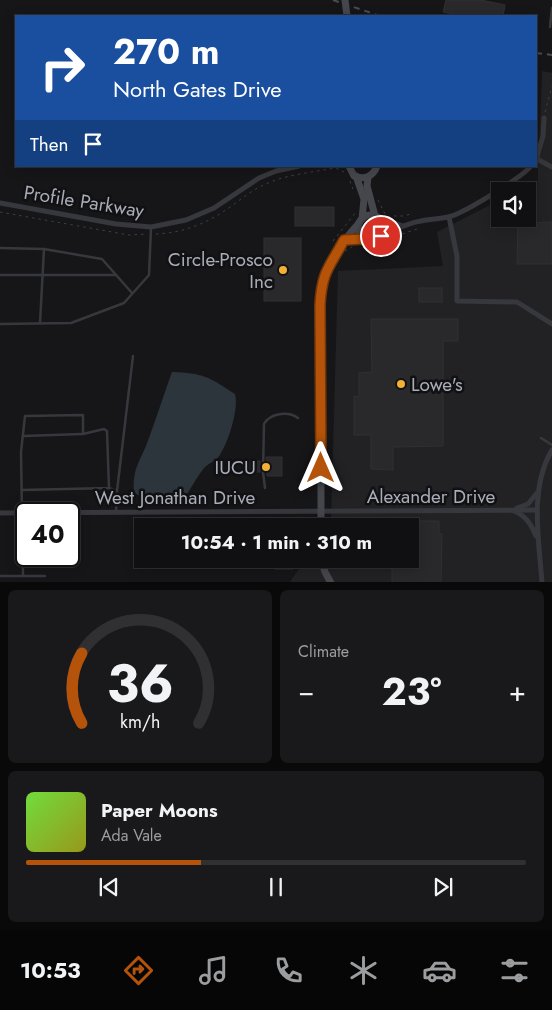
<!DOCTYPE html>
<meta charset="utf-8">
<style>
:root{--surface:#101012;--page:#19191b;--text:#f1f3f6;--muted:#9c9d9f;--line:#303032;--accent:#b45309}
body{margin:0;font-family:Jost,sans-serif;background:var(--page);color:var(--text);height:100vh;display:flex;flex-direction:column;font-size:19px;white-space:nowrap}
*{box-sizing:border-box;margin:0}
p{font-size:16px;color:var(--muted)}
.icon{flex:none;width:28px;height:28px;fill:none;stroke:currentColor;stroke-width:2;stroke-linecap:round;stroke-linejoin:round}
.map{position:relative;height:582px;overflow:hidden}
.panel{display:flex;flex-direction:column;gap:8px;padding:8px;background:#09090a;flex:1}
.panel>*{flex:none}
.top-card{position:absolute;left:15px;top:15px;width:522px;height:152px;border-radius:0px;box-shadow:0 2px 12px #0003,0 0 0 1px var(--line);background:#1a4fa0;color:#fff;overflow:hidden}
.controls{position:absolute;left:491px;top:182px;display:grid;gap:10px}
.controls a{display:grid;place-items:center;width:45px;height:45px;border-radius:0px;background:var(--surface);box-shadow:0 2px 12px #0003,0 0 0 1px var(--line);font-size:25px}
.speed{position:absolute;left:15px;top:502px;display:flex;gap:10px;font-size:25px;font-weight:700;text-align:center}
.speed>*{display:grid;place-content:center;width:65px;height:65px;border-radius:50%;background:var(--surface);box-shadow:0 2px 12px #0003,0 0 0 1px var(--line);line-height:1}
.speed .limit{border:2px solid #111;border-radius:8px;background:#fff;color:#111}
.pin{position:absolute;display:grid;place-items:center;width:42px;height:42px;color:#fff;margin:-21px;border:2px solid #fff;border-radius:50%;box-shadow:0 1px 5px #0007}
.me{position:absolute;width:55px;margin:-28px;rotate:0deg;stroke-linejoin:round;filter:drop-shadow(0 0 4px #0008)}
.turn{display:flex;align-items:center;gap:18px;height:105px;padding:0 15px;font-size:22px}
.turn .icon{width:65px;height:65px;stroke-width:2.5}
.turn b{display:block;font-size:35px;line-height:42px}
.then{display:flex;align-items:center;height:48px;padding:0 15px;background:#0003;gap:10px;font-size:19px}
.big{font-size:38px;font-weight:700;line-height:1.1}
.panel .tile{flex:1;display:flex;flex-direction:column;justify-content:center;gap:8px;min-width:0;padding:0 18px;border-radius:8px;background:var(--page)}
.panel .dial{align-items:center;gap:0}
.dial svg{height:130px;overflow:visible;fill:none;stroke:var(--line);stroke-width:7;stroke-linecap:round;text-anchor:middle}
.dial text{fill:var(--text);stroke:none}
.song{display:flex;align-items:center;gap:15px}
.cover{width:60px;height:60px;border-radius:8px;background:linear-gradient(135deg,hsl(100 70% 55%),hsl(60 70% 35%))}
.played{height:5px;border-radius:2px;background:linear-gradient(90deg,var(--accent) 35%,var(--line) 35%)}
.keys{display:flex;justify-content:space-around;direction:ltr}
.heat{display:flex;justify-content:space-between;align-items:center;font-size:28px;direction:ltr}
.panel .tiles{flex:1;display:grid;gap:8px;grid-template-columns:1fr 1fr}
.tile:last-child{grid-column:span 2}
.trip{position:absolute;left:134px;top:518px;width:285px;height:50px;border-radius:0px;background:var(--surface);box-shadow:0 2px 12px #0003,0 0 0 1px var(--line);font-weight:700;line-height:50px;text-align:center}
.tab-bar{display:flex;height:80px;justify-content:space-around;align-items:center;background:#060607;color:var(--muted)}
.tab-bar .icon{width:35px;height:35px}
.tab-bar .on{color:var(--accent)}
.tab-bar b{font-size:22px;color:var(--text)}
.map>svg:first-child{display:block}
</style>
<div class="map">
<svg width="552" height="583" viewBox="0 0 552 583">
<rect width="100%" height="100%" fill="#161618"/>
<polygon fill="#222225" points="542,71 552,73 552,582 289,583 306,559 410,559 410,526 328,526 331,522 338,271 443,266 437,232 500,200 500,219 528,219 528,197 537,197"/>
<path fill="#2c353c" d="M 172,372 C 203,373 209,377 235,394 C 239,408 229,440 221,453 C 217,461 210,462 204,468 C 197,477 191,488 185,497 L 140,496 L 134,493 C 132,467 141,461 149,438 C 157,416 164,394 172,372 Z"/>
<g fill="#29292c" stroke="#303034">
<polygon points="446,0 481,0 505,5 503,16 464,16 443,12"/>
<rect x="295" y="207" width="39" height="19"/>
<polygon points="552,222 552,264 517,264 518,223"/>
<rect x="264" y="238" width="37" height="63"/>
<rect x="419" y="288" width="23" height="14"/>
<polygon points="371,319 458,319 458,341 443,341 443,446 393,447 393,470 371,469 371,435 354,435 354,396 359,397 359,373 372,372"/>
<polygon points="266,457 282,457 282,476 267,476"/>
<rect x="250" y="461" width="10" height="11"/>
<polygon points="393,521 439,521 439,533 442,534 441,583 392,583 392,559 410,559 410,526 393,526"/>
<polygon points="276,559 293,559 293,569 275,569"/>
</g>
<g fill="none" stroke-linecap="round" stroke-linejoin="round">
<g stroke="#3d3f44" stroke-width="1" stroke-dasharray="2.5 4" stroke-linecap="butt">
<polyline points="545,112 552,86"/>
<polyline points="350,181 353,189"/>
<polyline points="378,200 385,214"/>
<polyline points="0,212 129,235 147,234"/>
<polyline points="394,216 403,216 411,214"/>
<path d="M 156,234 C 179,233 201,226 221,213 C 236,204 249,191 266,184 C 285,175 308,173 329,169 L 336,168 L 344,172"/>
<polyline points="396,236 417,229"/>
<polyline points="387,240 395,236"/>
<polyline points="333,241 356,212"/>
<polyline points="368,245 374,245 383,241"/>
<polyline points="345,251 352,247"/>
</g>
<g stroke="#37383d" stroke-width="2.5">
<polyline points="550,27 552,8"/>
<polyline points="0,248 44,249 102,259 132,293"/>
<polyline points="0,275 116,275"/>
<polyline points="40,323 44,249"/>
<polyline points="0,324 71,323 124,303 149,275 151,228"/>
<polyline points="24,436 82,434"/>
<polyline points="541,438 552,445"/>
<polyline points="109,488 117,491 116,512"/>
<path d="M 265,488 L 263,472 L 264,424 C 270,413 288,411 298,418"/>
<polyline points="22,490 109,488 107,431 104,429 83,434 83,415 25,416 21,452 23,576"/>
<polyline points="117,491 133,356"/>
<polyline points="0,576 45,576"/>
</g>
<g stroke="#37383d" stroke-width="5">
<polyline points="537,159 552,167"/>
<polyline points="536,160 543,136 544,118"/>
<polyline points="0,203 116,224 151,227 186,220 214,208 259,178 276,171 299,166"/>
<polyline points="378,217 403,226"/>
<polyline points="449,217 457,256 457,301 517,302 552,324"/>
<path d="M 381,236 C 394,230 407,223 421,221 C 430,219 439,219 448,217 C 463,214 521,178 531,166"/>
<polyline points="517,508 528,504 537,493"/>
<path d="M 514,511 C 526,516 531,524 536,536"/>
<polyline points="0,513 536,510"/>
<path d="M 542,583 C 539,541 529,487 552,450"/>
</g>
<g stroke="#45474d" stroke-width="7">
<path d="M 349,166 L 354,176 C 364,180 373,177 377,166"/>
<polyline points="356,176 364,199 362,219"/>
<polyline points="368,177 367,186 375,216"/>
<circle cx="371" cy="228" r="13"/>
<polyline points="344,240 364,239"/>
<path d="M 321,526 L 321,291 C 325,264 341,243 359,223"/>
<polyline points="321,559 325,572 331,583"/>
</g>
<g stroke="#4a4c52" stroke-width="2" stroke-dasharray="6 5" stroke-linecap="butt">
<polyline points="333,0 380,16"/>
<polyline points="536,53 552,55"/>
</g>
<polyline stroke="#45474d" stroke-width="7" points="345,0 347,16"/>
</g>
<g fill="none" stroke-linecap="round" stroke-linejoin="round">
<g stroke="#753606" stroke-width="12">
<path id="route" d="M 321,468 L 320,305 C 322,271 329,268 344,240 L 364,239 L 371,241 L 381,236"/>
</g>
<use href="#route" stroke="#b45309" stroke-width="9"/>
</g>
<g fill="#f2b134" stroke="#111113" stroke-width="2">
<circle cx="283" cy="270" r="5"/>
<circle cx="401" cy="384" r="5"/>
<circle cx="266" cy="467" r="5"/>
</g>
<g text-anchor="middle" stroke-width="5" stroke-linejoin="round" paint-order="stroke">
<g font-size="19" fill="#a8adb8" stroke="#111113">
<text transform="translate(84 201) rotate(9)" y="7">Profile Parkway</text>
<text x="431" y="503">Alexander Drive</text>
<text x="175" y="504">West Jonathan Drive</text>
</g>
<g font-size="19" fill="#a8adb8" stroke="#111113" text-anchor="end">
<text x="273" y="266">Circle-Prosco<tspan x="273" dy="22">Inc</tspan></text>
<text x="411" y="391" text-anchor="start">Lowe's</text>
<text x="256" y="474">IUCU</text>
</g>
</g>
</svg>
<div class="controls">
<a><svg class="icon" aria-label="sound" viewBox="0 0 24 24"><path d="M4 9h4l5-4v14l-5-4H4zM17 9q2 3 0 6"/></svg></a>
</div>
<div class="speed"><div class="limit">40</div></div>
<div class="pin" style="left:381px;top:236px;background:#d93025"><svg class="icon" aria-label="arrive" viewBox="0 0 24 24"><path d="M6 21V4h12l-3 4 3 4H6"/></svg></div>
<svg class="me" style="left:321px;top:468px" viewBox="-20 -20 40 40"><path d="M0-17L14 15 0 8-14 15z" fill="#b45309" stroke="#fff" stroke-width="4"/></svg>
<div class="trip">10:54 · 1 min · 310 m</div>
<div class="top-card">
<div class="turn"><svg class="icon" aria-label="right" viewBox="0 0 24 24"><path d="M7 20v-9h11M14 6l5 5-5 5"/></svg><div><b>270 m</b>North Gates Drive</div></div>
<div class="then">Then<svg class="icon" aria-label="arrive" viewBox="0 0 24 24"><path d="M6 21V4h12l-3 4 3 4H6"/></svg></div>
</div>
</div>
<section class="panel">
<div class="tiles">
<div class="tile dial"><svg viewBox="0 0 100 80">
<path d="M14 69A42 42 0 1 1 86 69"/>
<path d="M14 69A42 42 0 0 1 14 26" stroke="#b45309"/>
<text x="50" y="56" font-size="32" font-weight="700">36</text>
<text x="50" y="72" font-size="11">km/h</text>
</svg></div>
<div class="tile"><p>Climate</p>
<div class="heat"><a>−</a><b class="big">23°</b><a>+</a></div>
</div>
<div class="tile">
<div class="song"><i class="cover"></i><div><b>Paper Moons</b><p>Ada Vale</p></div></div>
<div class="played"></div>
<div class="keys"><svg class="icon" aria-label="previous" viewBox="0 0 24 24"><path d="M18 5L8 12l10 7zM5 5v14"/></svg><svg class="icon" aria-label="pause" viewBox="0 0 24 24"><path d="M8 5v14M16 5v14"/></svg><svg class="icon" aria-label="next" viewBox="0 0 24 24"><path d="M6 5l10 7-10 7zM19 5v14"/></svg></div>
</div>
</div>
</section>
<nav class="tab-bar">
<b>10:53</b>
<svg class="icon on" aria-label="directions" viewBox="0 0 24 24"><path d="M12 3l9 9-9 9-9-9zM9 14v-3h6M13 9l2 2-2 2"/></svg>
<svg class="icon" aria-label="music" viewBox="0 0 24 24"><path d="M9 18V5l10-2v13"/><circle cx="6" cy="18" r="3"/><circle cx="16" cy="16" r="3"/></svg>
<svg class="icon" aria-label="phone" viewBox="0 0 24 24"><path d="M5 4h4l2 5-3 2q2 4 5 5l2-3 5 2v4C11 20 4 13 5 4z"/></svg>
<svg class="icon" aria-label="climate" viewBox="0 0 24 24"><path d="M12 3v18M4 7l16 10M4 17L20 7"/></svg>
<svg class="icon" aria-label="car" viewBox="0 0 24 24"><path d="M5 17H2v-5l4-1 3-4h7l3 4 3 1v5h-3M9 17h6M6 11h13"/><circle cx="7" cy="17" r="2"/><circle cx="17" cy="17" r="2"/></svg>
<svg class="icon" aria-label="filters" viewBox="0 0 24 24"><path d="M4 7h16M4 17h16"/><circle cx="9" cy="7" r="2"/><circle cx="15" cy="17" r="2"/></svg>
</nav>
